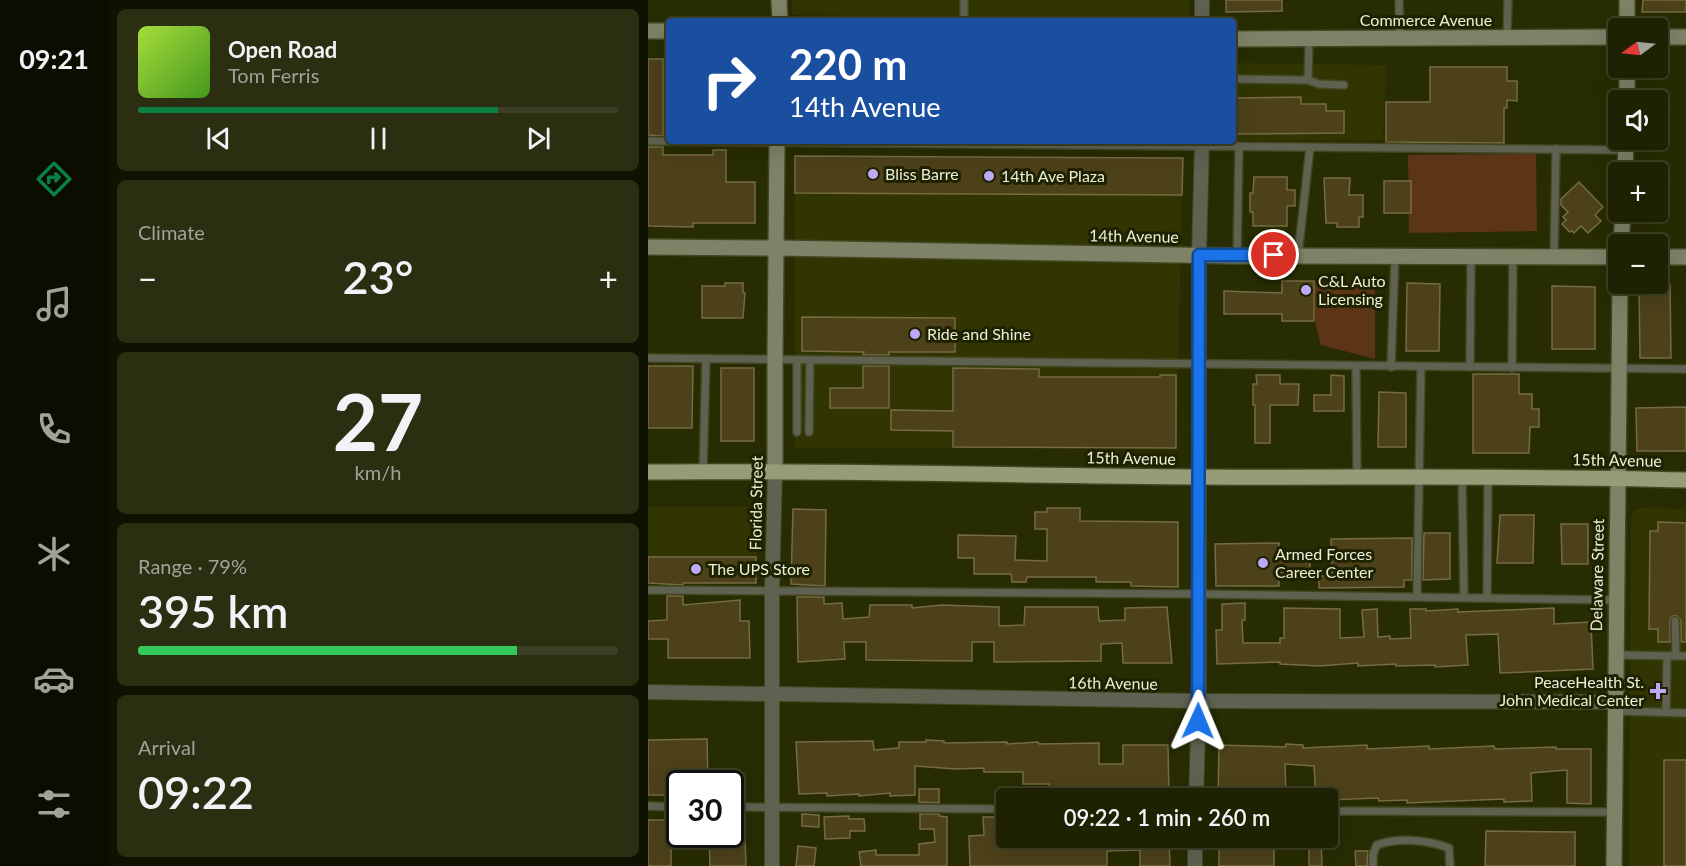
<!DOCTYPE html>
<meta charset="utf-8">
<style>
:root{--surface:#1e2102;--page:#2b2e11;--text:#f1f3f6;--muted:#a1a399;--line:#3c3e24;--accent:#0b8043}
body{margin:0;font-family:Lato,sans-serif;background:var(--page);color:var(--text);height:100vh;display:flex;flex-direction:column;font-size:22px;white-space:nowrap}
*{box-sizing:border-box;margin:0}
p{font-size:20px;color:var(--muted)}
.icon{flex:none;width:33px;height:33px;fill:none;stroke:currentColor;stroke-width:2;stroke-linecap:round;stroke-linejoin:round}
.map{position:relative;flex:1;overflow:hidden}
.side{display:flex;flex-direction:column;gap:9px;padding:9px;background:#101201;width:540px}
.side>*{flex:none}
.top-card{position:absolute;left:18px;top:18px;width:570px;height:126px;border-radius:6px;box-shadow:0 6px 24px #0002,0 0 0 2px var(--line);background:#1a4fa0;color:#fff;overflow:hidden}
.needle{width:39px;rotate:255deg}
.tools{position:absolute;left:960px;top:18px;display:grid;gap:12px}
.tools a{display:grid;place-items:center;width:60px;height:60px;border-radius:6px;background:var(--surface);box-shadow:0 6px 24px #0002,0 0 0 2px var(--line);font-size:30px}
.speed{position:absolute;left:18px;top:770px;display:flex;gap:12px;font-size:30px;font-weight:700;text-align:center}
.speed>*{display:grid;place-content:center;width:78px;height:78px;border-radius:50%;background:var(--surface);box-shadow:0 6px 24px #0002,0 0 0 2px var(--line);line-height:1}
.speed .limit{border:3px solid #111;border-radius:9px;background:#fff;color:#111}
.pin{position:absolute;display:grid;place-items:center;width:51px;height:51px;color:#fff;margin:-26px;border:3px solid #fff;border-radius:50%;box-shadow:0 2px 6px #0007}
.me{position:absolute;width:66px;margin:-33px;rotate:1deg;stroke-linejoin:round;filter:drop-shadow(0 0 4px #0008)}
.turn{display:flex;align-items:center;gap:21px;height:126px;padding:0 24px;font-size:27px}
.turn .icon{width:78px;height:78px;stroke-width:2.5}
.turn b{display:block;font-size:42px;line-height:51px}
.big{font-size:45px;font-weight:600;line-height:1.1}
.side .card{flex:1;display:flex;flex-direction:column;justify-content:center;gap:9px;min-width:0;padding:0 21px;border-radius:9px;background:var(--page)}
.side .dial{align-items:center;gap:0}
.dial b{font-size:78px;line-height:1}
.song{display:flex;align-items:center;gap:18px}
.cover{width:72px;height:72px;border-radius:9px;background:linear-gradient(135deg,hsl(80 70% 55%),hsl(100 70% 35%))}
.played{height:6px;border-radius:3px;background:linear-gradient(90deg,var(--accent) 75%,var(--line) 75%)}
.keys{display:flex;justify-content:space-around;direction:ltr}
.heat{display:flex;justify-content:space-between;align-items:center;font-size:33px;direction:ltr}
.charge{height:9px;border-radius:4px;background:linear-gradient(90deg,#34c759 79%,var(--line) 0)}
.trip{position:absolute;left:348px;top:788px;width:342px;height:60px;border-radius:6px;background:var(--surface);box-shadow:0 6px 24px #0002,0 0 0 2px var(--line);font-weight:600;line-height:60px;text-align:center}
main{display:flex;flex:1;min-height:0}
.dock{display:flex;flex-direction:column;width:108px;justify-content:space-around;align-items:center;background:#0c0d01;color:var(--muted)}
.dock .icon{width:42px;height:42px}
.dock .active{color:var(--accent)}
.dock b{font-size:27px;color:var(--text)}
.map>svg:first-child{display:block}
</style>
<main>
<nav class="dock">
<b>09:21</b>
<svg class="icon active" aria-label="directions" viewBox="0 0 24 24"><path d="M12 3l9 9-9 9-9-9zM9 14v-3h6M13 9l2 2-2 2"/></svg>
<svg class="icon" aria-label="music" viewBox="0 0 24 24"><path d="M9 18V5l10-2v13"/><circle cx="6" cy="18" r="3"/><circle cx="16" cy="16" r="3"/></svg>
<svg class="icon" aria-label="phone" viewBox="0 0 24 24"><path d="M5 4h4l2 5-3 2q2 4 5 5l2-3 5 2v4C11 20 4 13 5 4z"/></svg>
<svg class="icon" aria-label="climate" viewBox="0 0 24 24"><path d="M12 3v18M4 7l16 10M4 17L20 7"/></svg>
<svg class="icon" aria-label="car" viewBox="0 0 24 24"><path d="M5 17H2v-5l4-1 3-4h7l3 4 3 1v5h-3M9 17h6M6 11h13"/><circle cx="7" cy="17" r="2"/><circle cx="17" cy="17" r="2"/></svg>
<svg class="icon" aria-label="filters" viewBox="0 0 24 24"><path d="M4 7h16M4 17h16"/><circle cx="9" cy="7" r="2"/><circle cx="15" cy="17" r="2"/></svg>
</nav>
<section class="side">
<div class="card">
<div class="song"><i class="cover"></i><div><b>Open Road</b><p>Tom Ferris</p></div></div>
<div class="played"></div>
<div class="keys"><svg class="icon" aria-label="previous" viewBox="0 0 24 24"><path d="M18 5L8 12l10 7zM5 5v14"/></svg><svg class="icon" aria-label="pause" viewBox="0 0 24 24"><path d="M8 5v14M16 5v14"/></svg><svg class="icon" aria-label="next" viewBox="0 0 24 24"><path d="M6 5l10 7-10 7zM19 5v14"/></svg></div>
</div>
<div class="card"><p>Climate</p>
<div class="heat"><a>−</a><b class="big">23°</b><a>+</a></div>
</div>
<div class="card dial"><b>27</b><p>km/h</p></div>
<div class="card"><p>Range · 79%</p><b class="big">395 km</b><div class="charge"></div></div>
<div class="card"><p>Arrival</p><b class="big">09:22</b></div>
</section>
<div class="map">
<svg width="1038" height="866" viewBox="0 0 1038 866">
<rect width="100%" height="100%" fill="#282c03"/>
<g fill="#313502">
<polygon points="144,0 542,0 542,21 144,15"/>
<polygon points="585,63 738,65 735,140 585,141"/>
<polygon points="147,156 535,158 528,448 147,448"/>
<polygon points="0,506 109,507 108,583 0,583"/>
<polygon points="994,508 1038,509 1038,866 981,866 983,516 987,510"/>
</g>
<g fill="#5c3416">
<polygon points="888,154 889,231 761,233 760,155"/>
<polygon points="667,282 727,283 727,359 673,345 667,322"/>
</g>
<g fill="#4c4119" stroke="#766b42" stroke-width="1.5">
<polygon points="578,0 634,0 634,11 578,12"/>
<polygon points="995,0 1038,0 1038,12 994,12"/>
<polygon points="0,59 15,59 15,136 0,135"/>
<polygon points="782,67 859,67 859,81 869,81 869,101 859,100 859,108 856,108 856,143 738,142 738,102 782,102"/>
<polygon points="653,97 653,104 678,104 678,111 696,111 696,133 585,134 585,98"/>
<polygon points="0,147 15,147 15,155 65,155 65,150 78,150 78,182 107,182 107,223 45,223 45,227 0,226"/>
<polygon points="147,156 535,158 534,195 147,193"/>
<polygon points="606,177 639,177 639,190 647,190 647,206 639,206 639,226 605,226 605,212 602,212 602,193 605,193"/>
<polygon points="676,178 702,178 701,195 715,195 715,217 711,217 711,227 689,227 689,223 678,223"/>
<rect x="736" y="181" width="27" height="32"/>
<polygon points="931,182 955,207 947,215 953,221 940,233 933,226 926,233 924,231 922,232 914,224 918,220 915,217 920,212 913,205 913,199"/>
<polygon points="634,281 666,281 666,321 634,321 634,314 576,314 576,291 634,293"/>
<polygon points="77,283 95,283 95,293 97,293 95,318 54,318 54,286 77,286"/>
<polygon points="759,283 792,284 791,351 758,351"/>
<polygon points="1022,284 1023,358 992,358 991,285"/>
<polygon points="904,286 947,287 947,349 904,349"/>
<polygon points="154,317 307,318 307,352 241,352 241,355 215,355 216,352 154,351"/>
<polygon points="0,366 45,366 44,428 0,428"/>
<polygon points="215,366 241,366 241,408 182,408 182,388 215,388"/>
<rect x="73" y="368" width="33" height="73"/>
<polygon points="305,368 391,369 391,377 512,377 512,375 528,375 528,448 305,447 305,431 243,430 243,410 305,411"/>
<polygon points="825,374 871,374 871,394 884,394 884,409 891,409 891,427 882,427 881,453 825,453"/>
<polygon points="608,375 632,375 632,384 651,384 650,405 622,405 622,443 607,443 607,405 605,405 605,384 609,384"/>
<polygon points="683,375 696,376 696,411 666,411 666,395 683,395"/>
<polygon points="731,392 758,393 758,447 730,447"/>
<polygon points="1038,407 1038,451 989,451 988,408"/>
<polygon points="399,508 432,508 432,521 530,522 530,587 483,586 483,582 448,582 448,577 379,577 378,582 364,582 363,574 326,574 326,558 310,558 310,535 368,536 367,560 399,561 399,529 387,529 387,512 399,512"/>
<polygon points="145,509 178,510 177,586 143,584"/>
<polygon points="852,515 886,515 885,563 849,563"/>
<polygon points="1010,522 1038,523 1038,642 1033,642 1033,621 1029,616 1025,616 1022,619 1022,642 1010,642 1010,629 1001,629 1002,531 1010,531"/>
<polygon points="913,524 940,524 940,564 914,564"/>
<polygon points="776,533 802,533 802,579 775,580"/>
<polygon points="764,538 764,580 756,580 756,587 671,588 671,576 684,576 683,539"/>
<polygon points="631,543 631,552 662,552 662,573 631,573 631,586 568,586 567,544"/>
<polygon points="0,557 108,557 108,583 35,583 35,585 0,583"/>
<polygon points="19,596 35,596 35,605 92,600 92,621 101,621 102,658 20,658 20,639 0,639 0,621 19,620"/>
<polygon points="149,597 176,597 176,604 194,603 195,619 221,617 222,605 264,605 264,608 294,605 351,607 351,626 376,625 377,607 450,607 451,621 477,620 477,608 519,607 524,663 475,663 474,643 453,644 453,661 346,662 346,642 324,642 324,661 218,660 218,642 196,642 197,659 150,662"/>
<polygon points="597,603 597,620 594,620 595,643 632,643 632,638 636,638 636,608 692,609 692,638 716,637 714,610 729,609 730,637 742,636 742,639 763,638 762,609 778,609 778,611 810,609 810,612 906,608 906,624 943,622 945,669 852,673 850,634 818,635 820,665 787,667 787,665 748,666 748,664 710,666 710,663 671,666 632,664 632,662 569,664 568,630 574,630 574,604"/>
<polygon points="59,739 60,783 32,783 32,795 0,795 0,740"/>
<polygon points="278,740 296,741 296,743 359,742 359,744 390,742 391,744 451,743 451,764 475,764 475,745 520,745 521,798 401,798 401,784 375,784 375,772 336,772 336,768 308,769 267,766 267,795 242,796 242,793 211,796 211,794 179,796 179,793 151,794 148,742 225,741 226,750 251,748 251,742 278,742"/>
<polygon points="638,744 655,745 655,748 719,745 719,749 781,746 781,749 846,746 847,749 908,747 908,749 943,749 943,804 919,803 919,770 883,773 884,801 856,802 856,799 759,803 759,800 731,801 730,798 680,800 680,798 668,798 666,766 637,764 638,792 594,791 594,798 570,798 571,745 637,747"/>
<rect x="1016" y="760" width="22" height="106"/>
<polygon points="271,789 291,789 291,803 271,802"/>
<polygon points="154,814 171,815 171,827 154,826"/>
<polygon points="272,814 291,814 291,816 299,817 299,866 213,866 211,852 228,850 228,855 271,855 271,844 287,842 286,829 272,829"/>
<polygon points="201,816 201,819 216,819 217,831 202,831 202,838 177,839 176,817"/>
<polygon points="335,817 358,817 358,837 521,837 522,866 492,866 492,850 459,851 459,866 322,866 321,836 336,835"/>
<rect x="0" y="820" width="23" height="46"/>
<polygon points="838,831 927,832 927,866 837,866"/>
<polygon points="61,834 88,834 88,839 97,840 98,866 62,866"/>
<rect x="571" y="837" width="55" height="29"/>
<polygon points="661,837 673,837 674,866 661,866"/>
<polygon points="150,846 168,848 166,866 148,866"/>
<polygon points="707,851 720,851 719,866 708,866"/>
</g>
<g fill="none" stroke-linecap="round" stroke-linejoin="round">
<g stroke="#434721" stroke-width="10">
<g id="lane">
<polyline points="751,0 752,38"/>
<polyline points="316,21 316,0"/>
<polyline points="859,37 860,0"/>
<polyline points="585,79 660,80 661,39"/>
<polyline points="660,80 671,84 696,85"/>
<polyline points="0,141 978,150"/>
<polyline points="650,255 662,147"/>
<polyline points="589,256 591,146"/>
<polyline points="906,257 908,149"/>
<polyline points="0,358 1038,369"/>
<polyline points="708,366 709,477"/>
<polyline points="743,367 747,256"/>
<polyline points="822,367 823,256"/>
<polyline points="864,368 865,256"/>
<polyline points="149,432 149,360"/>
<polyline points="161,432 162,360"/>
<polyline points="55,472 58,359"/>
<polyline points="814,477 816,598"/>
<polyline points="0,590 551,594 967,600"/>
<polyline points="769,597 773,367"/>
<polyline points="839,598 840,477"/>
<polyline points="1027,621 1028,656"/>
<polyline points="967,655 1038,656"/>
<polyline points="969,711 1038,713"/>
<polyline points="1018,712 1019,656"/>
<polyline points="0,806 32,807"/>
<polyline points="82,807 358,809"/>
<polyline points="680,811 966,812"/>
<path d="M 725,866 L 725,854 L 729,845 C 751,837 779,840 801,848 L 802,866"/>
</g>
</g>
<g stroke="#434721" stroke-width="16">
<g id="street">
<polyline points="554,21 554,0"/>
<polyline points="0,692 551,701 966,702"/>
<polyline points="548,798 551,701 551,255 554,141"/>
<polyline points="124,866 124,592 127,471"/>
<polyline points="547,866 547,837"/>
</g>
</g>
<g stroke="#434721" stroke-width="18">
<g id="secondary">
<polyline points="131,0 132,21"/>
<polyline points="979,28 979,0"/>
<polyline points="0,31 21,31"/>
<polyline points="1010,37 1038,37"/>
<polyline points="585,39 970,37"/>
<polyline points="979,100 979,68"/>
<polyline points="977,172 978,140"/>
<polyline points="973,244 975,212"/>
<polyline points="0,247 129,248 589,256 970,257"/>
<polyline points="1010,257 1038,257"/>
<polyline points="127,471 127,359 129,141"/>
<polyline points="966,866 972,284"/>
</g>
</g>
<g stroke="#434721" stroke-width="18">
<path id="primary" d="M 0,472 C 184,470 369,476 553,477 C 715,478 876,475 1038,480"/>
</g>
<use href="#lane" stroke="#606251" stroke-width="7"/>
<use href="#street" stroke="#606251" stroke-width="14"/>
<use href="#secondary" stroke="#7e8267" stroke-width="15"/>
<use href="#primary" stroke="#969b78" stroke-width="15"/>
</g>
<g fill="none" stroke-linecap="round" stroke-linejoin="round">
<g stroke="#114b97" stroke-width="15">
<polyline id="route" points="550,721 551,255 626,255"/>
</g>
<use href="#route" stroke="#1a73e8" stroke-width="10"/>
</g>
<g fill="#bcaaf6" stroke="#1f2200" stroke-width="2">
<circle cx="225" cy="174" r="6"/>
<circle cx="341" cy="176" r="6"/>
<circle cx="658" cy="290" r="6"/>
<circle cx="267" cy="334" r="6"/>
<circle cx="615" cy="563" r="6"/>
<circle cx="48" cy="569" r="6"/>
<path d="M1007 682h6v6h6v6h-6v6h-6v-6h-6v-6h6z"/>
</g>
<g text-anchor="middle" stroke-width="6" stroke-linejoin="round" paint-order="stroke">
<g font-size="16" fill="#ebeed8" stroke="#1f2200">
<text x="778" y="26">Commerce Avenue</text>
<text transform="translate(486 236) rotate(1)" y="6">14th Avenue</text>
<text transform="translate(483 458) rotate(1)" y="6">15th Avenue</text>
<text transform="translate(969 460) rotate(1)" y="6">15th Avenue</text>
<text transform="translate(108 503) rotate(-89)" y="6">Florida Street</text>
<text transform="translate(949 575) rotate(-89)" y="6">Delaware Street</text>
<text transform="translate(465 683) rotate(1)" y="6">16th Avenue</text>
</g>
<g font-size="16" fill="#ebeed8" stroke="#1f2200" text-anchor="start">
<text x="237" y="180">Bliss Barre</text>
<text x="353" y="182">14th Ave Plaza</text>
<text x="670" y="287">C&amp;L Auto<tspan x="670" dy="18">Licensing</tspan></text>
<text x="279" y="340">Ride and Shine</text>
<text x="627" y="560">Armed Forces<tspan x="627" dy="18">Career Center</tspan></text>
<text x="60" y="575">The UPS Store</text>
<text x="996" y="688" text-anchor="end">PeaceHealth St.<tspan x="996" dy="18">John Medical Center</tspan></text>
</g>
</g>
</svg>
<div class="tools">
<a><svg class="needle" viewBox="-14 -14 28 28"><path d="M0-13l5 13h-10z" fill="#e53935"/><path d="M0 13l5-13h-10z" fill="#a1a399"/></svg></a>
<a><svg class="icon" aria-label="sound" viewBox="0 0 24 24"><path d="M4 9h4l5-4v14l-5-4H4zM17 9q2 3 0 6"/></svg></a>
<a>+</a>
<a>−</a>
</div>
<div class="speed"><div class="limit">30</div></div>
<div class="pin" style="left:626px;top:255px;background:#d93025"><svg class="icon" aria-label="arrive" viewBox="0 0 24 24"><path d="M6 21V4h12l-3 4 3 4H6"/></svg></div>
<svg class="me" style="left:550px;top:721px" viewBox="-20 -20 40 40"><path d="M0-17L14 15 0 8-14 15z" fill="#1a73e8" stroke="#fff" stroke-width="4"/></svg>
<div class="trip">09:22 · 1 min · 260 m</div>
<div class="top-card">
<div class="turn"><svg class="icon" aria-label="right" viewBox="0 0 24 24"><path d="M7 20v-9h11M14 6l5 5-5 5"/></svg><div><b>220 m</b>14th Avenue</div></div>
</div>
</div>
</main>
